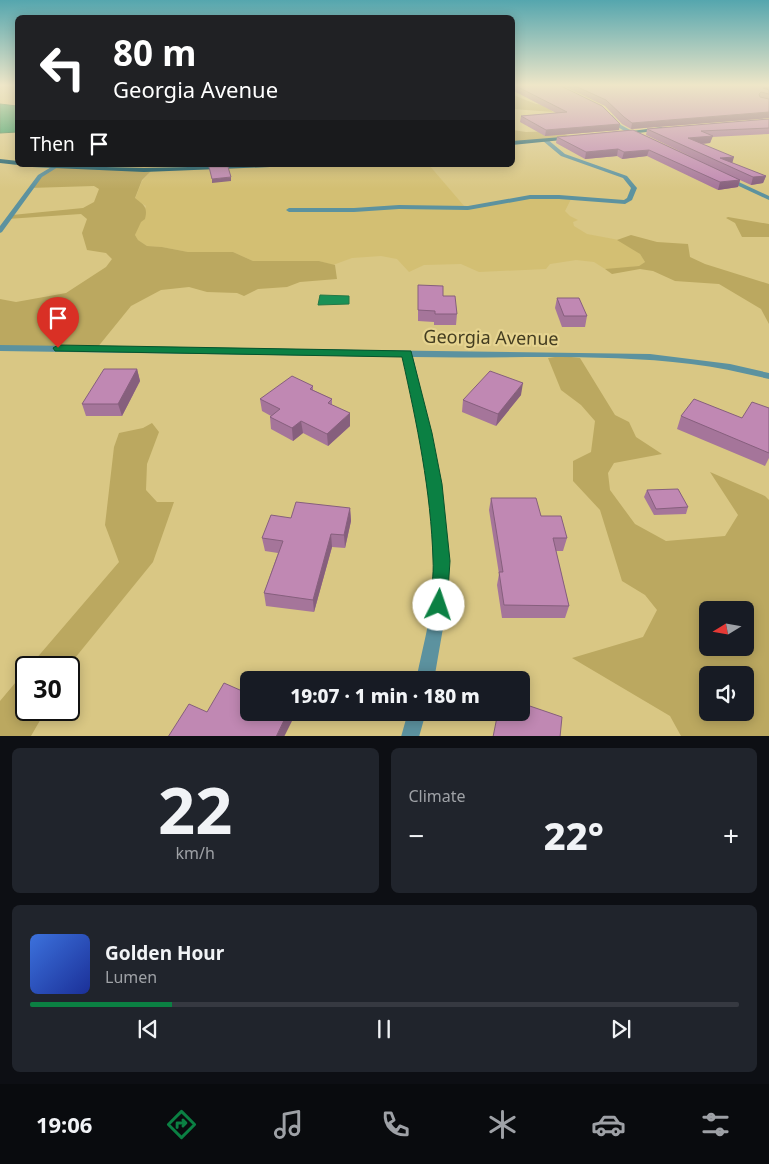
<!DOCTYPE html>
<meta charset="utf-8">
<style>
:root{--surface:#171b24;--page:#20242c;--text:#f1f3f6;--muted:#9ea1a6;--line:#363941;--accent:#0b8043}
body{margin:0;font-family:"Noto Sans",sans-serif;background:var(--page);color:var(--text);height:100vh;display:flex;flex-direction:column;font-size:19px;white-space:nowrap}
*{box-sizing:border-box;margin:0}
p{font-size:16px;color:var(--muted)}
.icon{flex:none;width:28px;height:28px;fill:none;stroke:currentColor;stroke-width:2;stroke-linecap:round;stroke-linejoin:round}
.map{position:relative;height:736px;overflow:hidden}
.details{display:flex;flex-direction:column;gap:12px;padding:12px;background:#0d0f14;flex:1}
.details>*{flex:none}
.top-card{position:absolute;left:15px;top:15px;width:500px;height:152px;border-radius:8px;box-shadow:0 2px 12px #0003;background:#202124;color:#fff;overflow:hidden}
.needle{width:32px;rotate:259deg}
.buttons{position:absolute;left:699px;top:601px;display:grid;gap:10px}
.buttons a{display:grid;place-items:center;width:55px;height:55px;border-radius:8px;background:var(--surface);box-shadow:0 2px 12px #0003;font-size:25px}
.speed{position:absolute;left:15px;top:656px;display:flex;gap:10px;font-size:25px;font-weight:700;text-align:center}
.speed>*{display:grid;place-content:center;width:65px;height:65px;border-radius:50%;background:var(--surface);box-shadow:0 2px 12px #0003;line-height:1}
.speed .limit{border:2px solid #111;border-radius:8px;background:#fff;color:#111}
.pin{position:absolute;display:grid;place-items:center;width:42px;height:42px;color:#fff;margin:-51px -21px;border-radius:50% 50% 50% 0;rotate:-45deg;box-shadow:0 0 5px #0007}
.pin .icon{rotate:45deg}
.me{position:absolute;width:55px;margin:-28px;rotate:4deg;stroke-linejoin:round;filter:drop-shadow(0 0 4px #0008)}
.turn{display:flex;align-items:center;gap:18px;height:105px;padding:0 15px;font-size:22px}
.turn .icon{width:65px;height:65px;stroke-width:2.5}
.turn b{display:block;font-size:35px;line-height:42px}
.then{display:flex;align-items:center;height:48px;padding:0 15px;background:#0003;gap:10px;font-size:19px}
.big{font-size:38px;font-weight:800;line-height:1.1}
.details .card{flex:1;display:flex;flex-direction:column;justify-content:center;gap:8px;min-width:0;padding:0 18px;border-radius:8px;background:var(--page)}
.details .dial{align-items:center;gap:0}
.dial b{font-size:65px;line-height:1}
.song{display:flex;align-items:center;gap:15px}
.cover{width:60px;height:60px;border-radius:8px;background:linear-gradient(135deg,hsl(220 70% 55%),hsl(230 70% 35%))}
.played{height:5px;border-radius:2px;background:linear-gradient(90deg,var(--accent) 20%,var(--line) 20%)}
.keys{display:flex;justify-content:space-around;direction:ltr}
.heat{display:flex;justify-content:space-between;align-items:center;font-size:28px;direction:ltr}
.details .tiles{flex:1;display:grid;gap:12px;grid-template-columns:1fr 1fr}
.card:last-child{grid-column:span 2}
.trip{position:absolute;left:240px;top:671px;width:290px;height:50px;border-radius:8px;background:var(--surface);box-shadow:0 2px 12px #0003;font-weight:800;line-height:50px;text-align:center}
.tab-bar{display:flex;height:80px;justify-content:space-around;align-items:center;background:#090b0e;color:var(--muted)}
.tab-bar .icon{width:35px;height:35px}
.tab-bar .active{color:var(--accent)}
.tab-bar b{font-size:22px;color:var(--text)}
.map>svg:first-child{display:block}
</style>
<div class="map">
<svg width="769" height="737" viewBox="0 0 769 737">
<rect width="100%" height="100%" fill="#d9c784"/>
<polygon fill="#d3bf73" points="72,165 429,165 465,207 526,198 571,199 565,211 570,216 578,220 573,222 574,226 587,234 619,240 640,254 645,262 639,266 613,269 605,269 594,262 576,260 550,264 546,269 479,272 461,264 424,265 409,272 397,259 381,256 352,258 333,265 319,261 253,261 233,252 188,252 162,247 147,246 138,240 135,235 146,206 135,199 142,181 151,171 68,167"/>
<g fill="#bba860" fill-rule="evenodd">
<polygon points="513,95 536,104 546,105 553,112 513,109"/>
<polygon points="513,130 526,132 560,131 571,138 513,143"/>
<path d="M 53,167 L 152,170 L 142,180 L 135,198 C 144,205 148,207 145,219 L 141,222 L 135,235 L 138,240 L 147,246 L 162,247 L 188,252 L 233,252 L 253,261 L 319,261 L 335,265 L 337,279 L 300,282 L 287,287 L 258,289 L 244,296 L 237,293 L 207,292 L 189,287 L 161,290 L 131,306 L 97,348 L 0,349 L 0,299 L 16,302 L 66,293 L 106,267 L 112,259 L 106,253 L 87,250 L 82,233 L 87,219 L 81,214 L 7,219 L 12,215 L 83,208 L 94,202 L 99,189 L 94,186 L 29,188 Z"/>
<polygon points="728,217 769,224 769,237 742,237 735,223 726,218"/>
<polygon points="631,235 657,242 688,244 690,257 705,264 769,284 769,324 761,309 719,284 675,281 653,271 640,269 612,274 605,269 639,266 645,262 640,254 617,240"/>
<path d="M 562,356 L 580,358 L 615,415 L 629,422 L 636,437 L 662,454 L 614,463 L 608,473 L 610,490 L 635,524 L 666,541 L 725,536 L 738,515 L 710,472 L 765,496 L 769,500 L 769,736 L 681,736 L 670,716 L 572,658 L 643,637 L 657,610 L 645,595 L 622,581 L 600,510 L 573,481 L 573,461 L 591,452 L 595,421 L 581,405 L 561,390 L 548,358 ZM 708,610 L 745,610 L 745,648 L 708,648 ZM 708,675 L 745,675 L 745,712 L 708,712 Z"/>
<polygon points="152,423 159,432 147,464 146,490 157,502 174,502 153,562 75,658 69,670 69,668 29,667 119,562 105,525 114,447 119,433 143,428"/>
<polygon points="26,670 26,710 46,710 31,736 0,736 0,701"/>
</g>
<g fill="#1a9156" stroke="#267846">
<polygon points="0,104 17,106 17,132 0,133"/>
<polygon points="320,295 349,296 349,304 318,305"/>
</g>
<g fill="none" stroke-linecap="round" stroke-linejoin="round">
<g fill="#5c929f" fill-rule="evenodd">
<polygon points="543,139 547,139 565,154 627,176 637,188 632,200 625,204 559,199 530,199 468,210 399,209 354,212 289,212 286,210 289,208 354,208 399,205 468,206 530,195 559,195 624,200 627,198 631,188 623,178 561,156 543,141"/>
<polygon points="728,177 769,196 769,200 726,180 725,179"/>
</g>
<g fill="#5c929f" fill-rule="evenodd">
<path d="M 608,115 L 612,115 L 621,125 L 632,131 L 632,133 C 622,132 612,123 608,115 Z"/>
<polygon points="53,166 58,167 42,177 2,232 0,233 0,226 38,175"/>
<path d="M 0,345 L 650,354 L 730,364 L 769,373 L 769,379 C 743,373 717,367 691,364 C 599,353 505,359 413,357 L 431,433 L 440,484 L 449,561 L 447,605 L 434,680 L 416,680 C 424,641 436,600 435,560 C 432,491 417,424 403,357 L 0,351 Z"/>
<polygon points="408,712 426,712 419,737 401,737"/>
</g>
<g fill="#1b5e6d" fill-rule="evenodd">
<polygon points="662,127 664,130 620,135 617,133"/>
<polygon points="574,136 572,139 512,145 512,141"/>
<polygon points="0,159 18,161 18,165 0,163"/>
<polygon points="29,165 144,168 273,165 270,167 144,172 32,167"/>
</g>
</g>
<g fill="#a5759a">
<polygon points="512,85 559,85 619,130 545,136 520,122 521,116 556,113 512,90"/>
<polygon points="561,85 769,85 769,118 631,129 622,124 605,106"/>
<polygon points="769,119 769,134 712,137 710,143 702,144 732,163 766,176 763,183 751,185 740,180 738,187 718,190 647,156 622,159 617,156 585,159 556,143 557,137 633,130 696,159 646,135 647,129"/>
<polygon points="418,285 443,296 457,314 456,325 434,325 434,322 418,321"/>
<polygon points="557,298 587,316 585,327 562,327 555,308"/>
<polygon points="137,369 140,381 122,416 86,416 82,404"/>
<polygon points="313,386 313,390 332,399 332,405 350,426 328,446 303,433 293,441 271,429 270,417 271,416 262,411 260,399"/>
<polygon points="521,395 496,426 462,412 463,400"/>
<polygon points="769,408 769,458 765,466 677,429 681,416 742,418"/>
<polygon points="647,490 688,507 686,514 654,515 644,497"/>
<polygon points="491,498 541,516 567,538 563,551 556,551 569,606 565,618 502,618 497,585 499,574 489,510"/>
<polygon points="350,508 351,521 345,548 332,547 314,612 266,606 264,593 278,553 265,551 262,538 291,518"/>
</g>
<g fill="#865f7d">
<polygon points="769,112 769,118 631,129 632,123"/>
<polygon points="620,124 619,130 545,136 546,130"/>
<polygon points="713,136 710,143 686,145 688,138"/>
<polygon points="618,149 617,156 585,159 586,152"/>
<polygon points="649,150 647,156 622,159 624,152"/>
<polygon points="734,157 732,164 720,158"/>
<polygon points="766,176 763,183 751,185 753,177"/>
<polygon points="231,177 231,181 212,183 212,179"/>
<polygon points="740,180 738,187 718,190 720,182"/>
<polygon points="137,369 140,381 122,416 118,404"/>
<polygon points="523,383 521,395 496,426 498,414"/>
<polygon points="350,413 350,426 328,446 327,434"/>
<polygon points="301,421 303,433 293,441 292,428"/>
<polygon points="350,508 351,521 345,548 344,535"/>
<polygon points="331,534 332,547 314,612 313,600"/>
<polygon points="288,712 292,712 293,719 284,737 276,737"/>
</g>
<g fill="#c088b3" stroke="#865f7d">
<polygon points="514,85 559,85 602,106 620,124 546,130 521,116 567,112"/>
<polygon points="573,85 769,85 769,88 763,88 769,90 769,94 761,92 759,94 760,97 769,99 769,112 632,123 624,117 606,100"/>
<polygon points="769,119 769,128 701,131 713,136 688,138 734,157 720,158 766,176 753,177 647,129"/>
<polygon points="633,130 740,180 720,182 649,150 624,152 618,149 586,152 557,137"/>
<polygon points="209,167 228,167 231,177 212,179"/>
<polygon points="418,285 443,286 443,296 455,296 457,314 435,314 435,311 418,310"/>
<polygon points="557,298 579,298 587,316 564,316"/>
<polygon points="104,369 137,369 118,404 82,404"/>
<polygon points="490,371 523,383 498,414 463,400"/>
<polygon points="292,376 313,386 310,389 332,399 328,403 350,413 327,434 301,421 292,428 270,417 280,409 260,399"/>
<polygon points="694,399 742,418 752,402 769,408 769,453 681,416"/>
<polygon points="678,489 688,507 656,509 647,490"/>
<polygon points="491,498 536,498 541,516 561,516 567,538 553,538 569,606 504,605 499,572 503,572"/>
<polygon points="296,502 350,508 344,535 331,534 313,600 264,593 283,541 262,538 271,515 291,518"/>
<polygon points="224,683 249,694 249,712 288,712 276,737 168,737 189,704 207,712"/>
<polygon points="521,703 562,717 560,737 493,737 498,712 521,712"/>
</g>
<linearGradient id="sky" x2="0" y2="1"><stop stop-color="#55a6ae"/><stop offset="0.45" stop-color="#eee6c8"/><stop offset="1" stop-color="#eee6c8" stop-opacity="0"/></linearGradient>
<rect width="769" height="189" fill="url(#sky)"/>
<path fill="#0b8043" stroke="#07532c" d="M 58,345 L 411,351 L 432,433 L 442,484 L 450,561 L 447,605 L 445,611 L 439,613 L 432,611 L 430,605 C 431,590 434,575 433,560 C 431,491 417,424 402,357 L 55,351 L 53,348 Z"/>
<g text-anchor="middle" stroke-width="4.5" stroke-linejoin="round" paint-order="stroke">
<g font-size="18" fill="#433c20" stroke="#e6d490">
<text transform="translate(491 338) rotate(1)" y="6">Georgia Avenue</text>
</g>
</g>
</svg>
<div class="buttons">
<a><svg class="needle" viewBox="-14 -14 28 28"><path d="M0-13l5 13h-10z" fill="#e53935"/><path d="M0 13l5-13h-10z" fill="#9ea1a6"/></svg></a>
<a><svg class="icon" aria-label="sound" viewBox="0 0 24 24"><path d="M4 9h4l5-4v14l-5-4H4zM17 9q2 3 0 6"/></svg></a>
</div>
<div class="speed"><div class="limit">30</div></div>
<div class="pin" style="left:58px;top:348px;background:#d93025"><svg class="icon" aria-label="arrive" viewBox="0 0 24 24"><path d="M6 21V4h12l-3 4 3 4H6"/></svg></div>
<svg class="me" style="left:439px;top:605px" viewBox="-20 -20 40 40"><circle r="19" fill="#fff"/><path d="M0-13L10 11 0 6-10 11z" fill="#0b8043"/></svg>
<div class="trip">19:07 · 1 min · 180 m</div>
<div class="top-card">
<div class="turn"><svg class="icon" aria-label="left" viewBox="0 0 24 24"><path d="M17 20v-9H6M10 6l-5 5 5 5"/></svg><div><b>80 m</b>Georgia Avenue</div></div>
<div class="then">Then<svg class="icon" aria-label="arrive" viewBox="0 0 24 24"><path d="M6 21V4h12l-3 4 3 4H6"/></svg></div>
</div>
</div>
<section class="details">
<div class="tiles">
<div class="card dial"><b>22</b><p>km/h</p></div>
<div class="card"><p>Climate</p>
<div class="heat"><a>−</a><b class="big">22°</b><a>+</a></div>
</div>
<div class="card">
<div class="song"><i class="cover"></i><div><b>Golden Hour</b><p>Lumen</p></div></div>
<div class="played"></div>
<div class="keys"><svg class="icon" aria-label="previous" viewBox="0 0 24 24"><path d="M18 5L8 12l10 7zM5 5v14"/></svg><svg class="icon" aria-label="pause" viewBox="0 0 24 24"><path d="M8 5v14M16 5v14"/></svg><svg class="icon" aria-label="next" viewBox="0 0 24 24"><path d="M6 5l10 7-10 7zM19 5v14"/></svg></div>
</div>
</div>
</section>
<nav class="tab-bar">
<b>19:06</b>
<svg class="icon active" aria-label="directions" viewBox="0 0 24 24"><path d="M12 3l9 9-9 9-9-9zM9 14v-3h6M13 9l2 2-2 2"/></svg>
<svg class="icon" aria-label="music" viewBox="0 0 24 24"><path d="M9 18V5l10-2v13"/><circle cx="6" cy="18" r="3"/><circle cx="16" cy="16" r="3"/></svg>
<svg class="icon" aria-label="phone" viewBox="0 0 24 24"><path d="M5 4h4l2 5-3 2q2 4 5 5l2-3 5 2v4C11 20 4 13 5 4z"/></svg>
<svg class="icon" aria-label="climate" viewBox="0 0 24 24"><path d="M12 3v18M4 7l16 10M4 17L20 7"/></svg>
<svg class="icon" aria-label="car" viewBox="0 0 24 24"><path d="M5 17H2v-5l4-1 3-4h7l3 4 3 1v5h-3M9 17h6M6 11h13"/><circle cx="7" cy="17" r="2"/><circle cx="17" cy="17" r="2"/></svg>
<svg class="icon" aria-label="filters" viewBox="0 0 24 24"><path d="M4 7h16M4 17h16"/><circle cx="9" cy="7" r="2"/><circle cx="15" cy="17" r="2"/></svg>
</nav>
